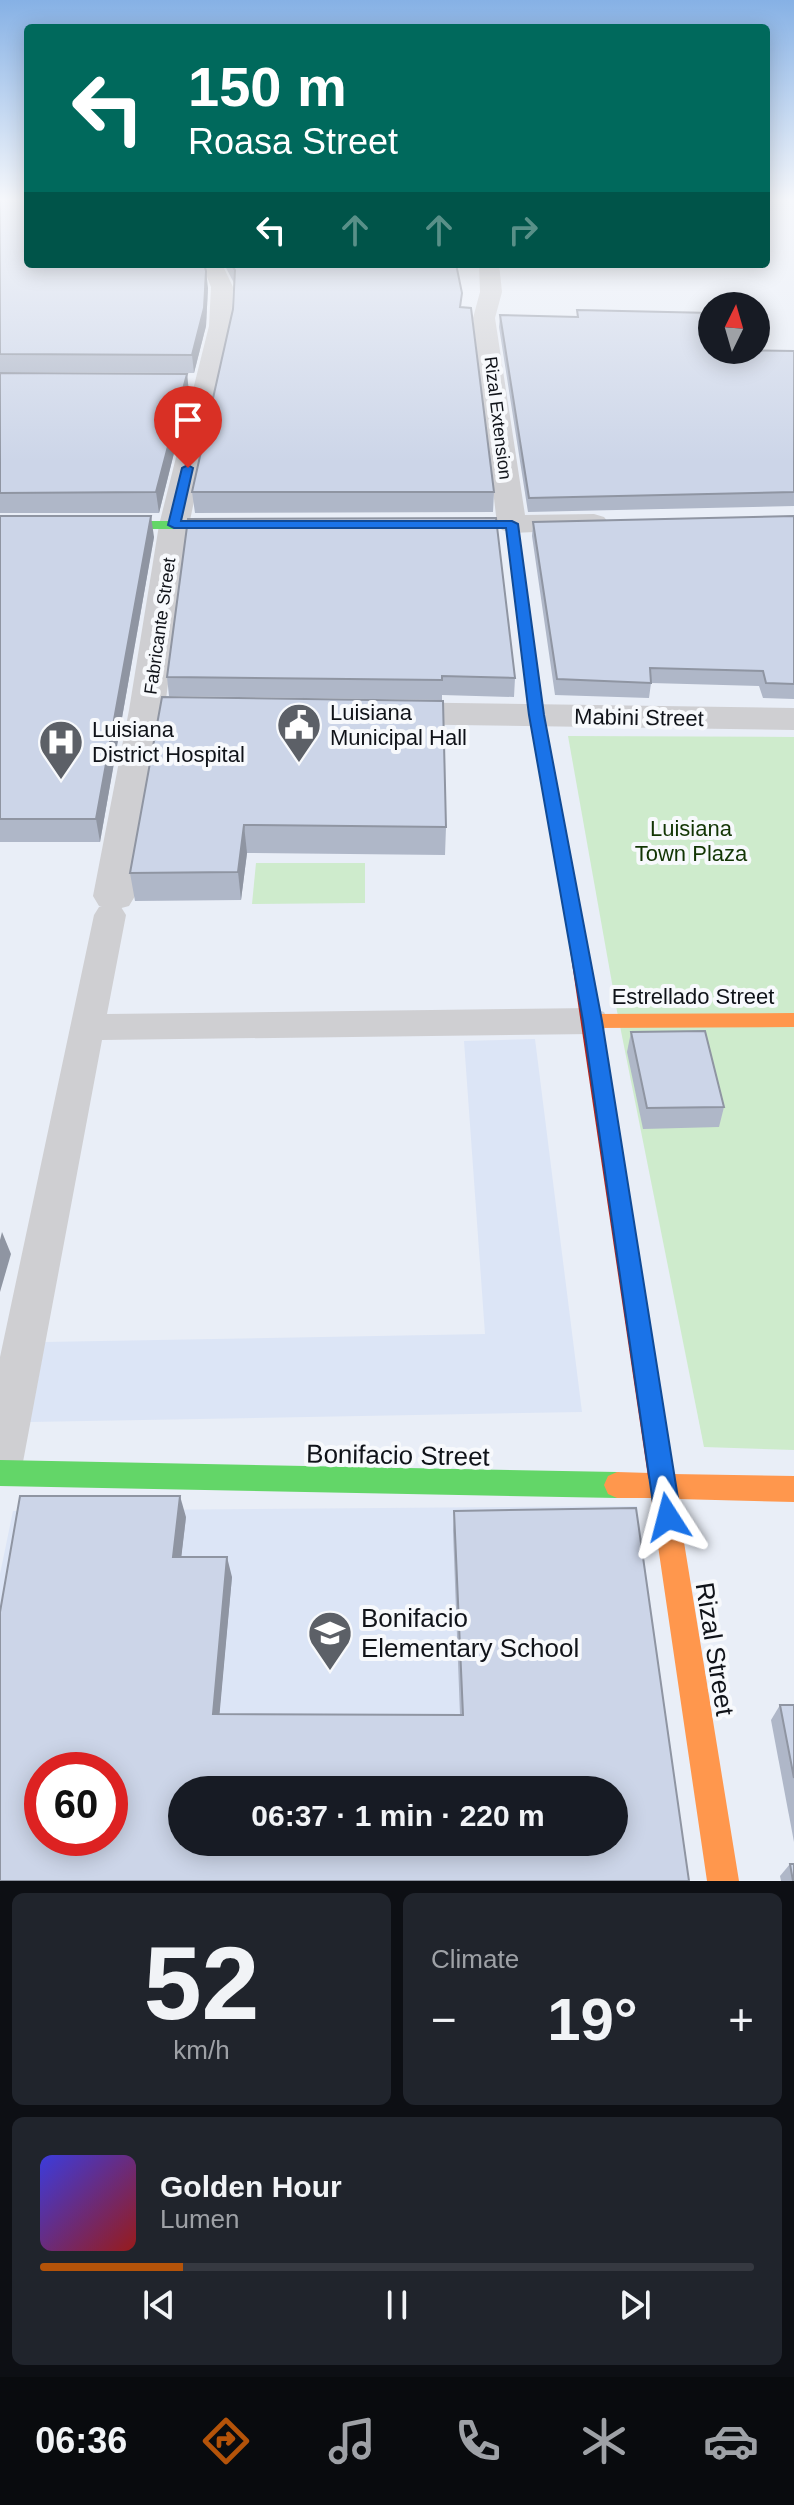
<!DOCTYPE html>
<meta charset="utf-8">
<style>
:root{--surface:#171b24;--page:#20242c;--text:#f1f3f6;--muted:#9ea1a6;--line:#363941;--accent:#b45309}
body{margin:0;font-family:Helvetica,sans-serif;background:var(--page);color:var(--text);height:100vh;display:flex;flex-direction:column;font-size:30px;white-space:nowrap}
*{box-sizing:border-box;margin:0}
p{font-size:26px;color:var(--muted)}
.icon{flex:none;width:44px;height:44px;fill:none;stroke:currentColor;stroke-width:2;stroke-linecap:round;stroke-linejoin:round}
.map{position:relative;height:1881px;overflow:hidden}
.details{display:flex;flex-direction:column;gap:12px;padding:12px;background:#0d0f14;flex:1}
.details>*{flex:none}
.hud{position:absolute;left:24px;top:24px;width:746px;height:244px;border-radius:8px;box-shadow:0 4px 20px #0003;background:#00695c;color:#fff;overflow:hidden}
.needle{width:52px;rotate:5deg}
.fabs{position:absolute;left:698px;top:292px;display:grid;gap:16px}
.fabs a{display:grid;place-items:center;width:72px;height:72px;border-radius:50%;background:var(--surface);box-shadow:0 4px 20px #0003;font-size:40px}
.speed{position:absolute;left:24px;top:1752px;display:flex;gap:16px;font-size:40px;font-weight:700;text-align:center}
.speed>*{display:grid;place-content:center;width:104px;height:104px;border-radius:50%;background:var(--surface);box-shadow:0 4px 20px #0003;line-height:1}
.speed .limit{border:12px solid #d22;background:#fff;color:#111}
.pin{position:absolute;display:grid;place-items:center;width:68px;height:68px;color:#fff;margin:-82px -34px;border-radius:50% 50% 50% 0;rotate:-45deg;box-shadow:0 0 8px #0007}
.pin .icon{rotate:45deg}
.me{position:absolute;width:88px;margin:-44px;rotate:351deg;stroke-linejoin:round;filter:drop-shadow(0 0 6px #0008)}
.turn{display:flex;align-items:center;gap:28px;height:168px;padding:0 32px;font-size:36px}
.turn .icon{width:104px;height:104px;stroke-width:2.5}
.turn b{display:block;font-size:56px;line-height:68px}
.lanes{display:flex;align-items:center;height:76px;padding:0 32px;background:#0003;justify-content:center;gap:40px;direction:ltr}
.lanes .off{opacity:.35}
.big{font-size:60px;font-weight:600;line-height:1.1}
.details .card{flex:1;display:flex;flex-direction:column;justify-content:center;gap:12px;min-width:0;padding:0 28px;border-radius:12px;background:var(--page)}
.details .dial{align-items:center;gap:0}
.dial b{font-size:104px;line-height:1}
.song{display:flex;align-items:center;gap:24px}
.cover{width:96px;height:96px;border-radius:12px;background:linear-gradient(135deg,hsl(240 70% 55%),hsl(0 70% 35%))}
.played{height:8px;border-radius:4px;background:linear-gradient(90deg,var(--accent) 20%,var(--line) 20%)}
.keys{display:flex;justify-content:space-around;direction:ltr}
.heat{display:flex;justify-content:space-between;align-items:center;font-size:44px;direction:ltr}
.details .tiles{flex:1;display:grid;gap:12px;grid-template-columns:1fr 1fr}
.card:last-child{grid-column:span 2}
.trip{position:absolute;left:168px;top:1776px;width:460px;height:80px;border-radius:40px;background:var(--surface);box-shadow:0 4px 20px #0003;font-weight:600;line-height:80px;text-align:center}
.tabs{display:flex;height:128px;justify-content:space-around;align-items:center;background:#090b0e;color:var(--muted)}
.tabs .icon{width:56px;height:56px}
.tabs .active{color:var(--accent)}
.tabs b{font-size:36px;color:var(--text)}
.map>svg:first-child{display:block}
</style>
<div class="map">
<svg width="794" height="1881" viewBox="0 0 794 1881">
<rect width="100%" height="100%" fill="#e9eef7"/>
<g fill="#dce5f6" fill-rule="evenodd">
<polygon points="535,1039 582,1412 30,1422 45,1342 485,1334 464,1041"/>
<path d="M 637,1506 L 689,1881 L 0,1881 L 0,1574 L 13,1511 ZM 42,1770 L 110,1770 L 110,1838 L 42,1838 ZM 182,1790 L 614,1790 L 614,1842 L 182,1842 Z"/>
</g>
<g fill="#ceebcc">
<polygon points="568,736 794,737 794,1450 704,1447 617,1011"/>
<polygon points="256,863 365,863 365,903 252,904"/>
</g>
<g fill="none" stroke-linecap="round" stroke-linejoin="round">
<polygon fill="#cfcfd2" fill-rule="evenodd" points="110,904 121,907 126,915 107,1014 592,1008 604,1012 609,1021 604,1030 592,1034 102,1040 23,1462 16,1478 0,1484 0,1357 94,915 99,907"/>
<g fill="#cfcfd2" fill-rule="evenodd">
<polygon points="202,264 222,264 233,287 231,326 189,525 166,699 230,703 235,711 230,719 217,722 163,721 135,896 129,906 114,910 99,906 93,896 129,710 159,525 209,326 211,287"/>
<polygon points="479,264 499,264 502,292 495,318 525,515 594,514 604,517 609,523 604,529 512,533 502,530 497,524 473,318 480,292"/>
<polygon points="382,702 794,708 794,730 382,724 369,721 364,713 369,705"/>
</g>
<g fill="#63d668" fill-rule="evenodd">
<polygon points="0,521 246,521 252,525 246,529 0,529"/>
<polygon points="0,1460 617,1472 626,1476 630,1485 626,1494 617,1498 0,1486"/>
</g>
<g fill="#ff974d" fill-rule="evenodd">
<polygon points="512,520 518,524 544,715 587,943 578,949 569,943 530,715 506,528 438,529 432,525 438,521"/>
<polygon points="794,1013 794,1027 592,1028 585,1026 582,1021 585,1016 592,1014"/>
<polygon points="661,1464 670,1468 672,1474 794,1476 794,1502 677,1499 739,1881 707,1881 651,1498 617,1498 608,1494 604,1485 608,1476 617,1472 650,1473 652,1468"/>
</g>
<polygon fill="#b3261e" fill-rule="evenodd" points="578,937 587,943 674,1477 670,1486 661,1490 652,1486 648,1477 569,943"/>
</g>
<g fill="#afb7c8">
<polygon points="0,199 208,288 206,326 194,373 0,372"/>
<polygon points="224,264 456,264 461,307 494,492 493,512 195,513 192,492 233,309 234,283"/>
<polygon points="577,310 726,351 794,351 794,506 528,512 499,327 500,315 577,317"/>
<polygon points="0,373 187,374 189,393 159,513 0,513"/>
<polygon points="0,516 154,537 100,842 0,842"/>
<polygon points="794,516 794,699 763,698 759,686 651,683 649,698 555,695 532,536 533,522"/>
<polygon points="188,519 515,678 514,697 442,695 442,700 169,696 167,677"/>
<polygon points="162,697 446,827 445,855 247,853 241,900 135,901 130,873"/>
<polygon points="631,1032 724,1107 719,1127 643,1129 627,1052"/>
<polygon points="454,1511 689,1881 0,1881 186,1517 181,1557 232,1577 219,1714 460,1715 453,1531"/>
<polygon points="780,1705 794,1705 794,1842 771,1720"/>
<polygon points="790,1864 794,1881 781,1881 780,1876"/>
</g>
<g fill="#8f95a2">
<polygon points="206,271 208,288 206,326 194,373 192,355"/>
<polygon points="187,374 189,393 159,513 156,492"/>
<polygon points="151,516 154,537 100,842 96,819"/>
<polygon points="244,825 247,853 241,900 238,872"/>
<polygon points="2,1232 11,1254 0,1292 0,1240"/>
<polygon points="180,1496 186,1517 179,1577 173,1557"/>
<polygon points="227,1557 232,1577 218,1731 213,1714"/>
</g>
<g fill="#ccd5e8" stroke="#8f95a2" stroke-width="2" fill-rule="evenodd">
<polygon points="0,199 28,199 28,264 204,264 206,271 204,308 192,355 0,354"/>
<polygon points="231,264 456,264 462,293 460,307 471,308 494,492 192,492 233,309 235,270"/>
<polygon points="577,310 712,313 712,350 794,351 794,492 529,498 500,315 578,317"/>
<polygon points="0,373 187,374 156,492 0,493"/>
<polygon points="0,516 151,516 96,819 0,819"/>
<polygon points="794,516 794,684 766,683 763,671 650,668 651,683 557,679 533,522"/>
<polygon points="496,518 515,678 442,676 442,680 167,677 188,519"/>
<polygon points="162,697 443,701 446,827 244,825 238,872 130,873"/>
<polygon points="705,1031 724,1107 647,1108 631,1032"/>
<path d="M 20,1496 L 180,1496 L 173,1557 L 227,1557 L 213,1714 L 463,1715 L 454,1511 L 636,1508 L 689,1881 L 0,1881 L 0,1612 ZM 42,1770 L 110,1770 L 110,1838 L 42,1838 ZM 182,1790 L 614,1790 L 614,1842 L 182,1842 Z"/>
<polygon points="780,1705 794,1705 794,1778"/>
<polygon points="790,1864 794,1864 794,1881 793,1881"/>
</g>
<linearGradient id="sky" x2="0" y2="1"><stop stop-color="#86b1e5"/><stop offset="0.43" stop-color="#f5f7fb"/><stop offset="1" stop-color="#f5f7fb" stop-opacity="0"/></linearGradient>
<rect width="794" height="463" fill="url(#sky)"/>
<polygon fill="#1a73e8" stroke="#114b97" stroke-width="2" points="188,465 193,468 181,521 512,521 518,524 544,715 602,1021 681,1517 678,1526 668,1530 659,1526 655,1517 583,1021 529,715 506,528 174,528 168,525 182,468"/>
<defs>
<g id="civic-pin" transform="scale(2.3)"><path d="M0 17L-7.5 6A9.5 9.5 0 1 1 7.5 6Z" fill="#5c6067" stroke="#f7f9fc"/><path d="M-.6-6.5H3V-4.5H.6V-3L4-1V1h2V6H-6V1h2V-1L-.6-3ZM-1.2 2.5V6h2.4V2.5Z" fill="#fff"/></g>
<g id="hospital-pin" transform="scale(2.3)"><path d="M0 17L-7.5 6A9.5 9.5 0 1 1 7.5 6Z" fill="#5c6067" stroke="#f7f9fc"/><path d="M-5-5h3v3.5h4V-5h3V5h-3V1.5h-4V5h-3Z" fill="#fff"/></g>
<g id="school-pin" transform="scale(2.3)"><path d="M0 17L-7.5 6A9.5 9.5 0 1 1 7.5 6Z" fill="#5c6067" stroke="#f7f9fc"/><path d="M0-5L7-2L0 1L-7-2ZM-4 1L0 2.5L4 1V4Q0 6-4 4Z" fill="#fff"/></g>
</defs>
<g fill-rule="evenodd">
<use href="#civic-pin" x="299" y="725"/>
<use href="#hospital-pin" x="61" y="742"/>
<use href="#school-pin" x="330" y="1633"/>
</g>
<g text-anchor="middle" stroke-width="8" stroke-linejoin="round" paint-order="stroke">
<g font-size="18" fill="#101319" stroke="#f7f9fc">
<text transform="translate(498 418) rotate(83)" y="6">Rizal Extension</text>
<text transform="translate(160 626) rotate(-82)" y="6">Fabricante Street</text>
</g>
<g font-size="22" fill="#101319" stroke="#f7f9fc" text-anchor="start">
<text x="330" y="720">Luisiana<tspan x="330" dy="25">Municipal Hall</tspan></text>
<text x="92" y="737">Luisiana<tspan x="92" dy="25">District Hospital</tspan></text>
</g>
<g font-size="22" fill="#101319" stroke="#f7f9fc">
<text transform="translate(639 717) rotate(1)" y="8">Mabini Street</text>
<text x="693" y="1004">Estrellado Street</text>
</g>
<g font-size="22" fill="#123504" stroke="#f7f9fc">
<text x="691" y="836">Luisiana<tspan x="691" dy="25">Town Plaza</tspan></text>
</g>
<g font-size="26" fill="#101319" stroke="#f7f9fc">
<text transform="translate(398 1455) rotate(1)" y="9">Bonifacio Street</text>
<text transform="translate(715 1649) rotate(81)" y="9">Rizal Street</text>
</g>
<g font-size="26" fill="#101319" stroke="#f7f9fc" text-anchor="start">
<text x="361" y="1627">Bonifacio<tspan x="361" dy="30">Elementary School</tspan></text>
</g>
</g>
</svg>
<div class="fabs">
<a><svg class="needle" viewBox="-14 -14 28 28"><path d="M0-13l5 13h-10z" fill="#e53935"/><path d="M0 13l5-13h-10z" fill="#9ea1a6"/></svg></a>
</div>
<div class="speed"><div class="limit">60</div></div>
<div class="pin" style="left:188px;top:468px;background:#d93025"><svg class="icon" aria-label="arrive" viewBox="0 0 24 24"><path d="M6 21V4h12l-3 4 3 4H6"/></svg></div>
<svg class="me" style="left:668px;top:1517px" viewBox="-20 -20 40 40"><path d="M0-17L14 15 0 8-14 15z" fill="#1a73e8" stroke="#fff" stroke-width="4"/></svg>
<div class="trip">06:37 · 1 min · 220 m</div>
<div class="hud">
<div class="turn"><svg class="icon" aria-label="left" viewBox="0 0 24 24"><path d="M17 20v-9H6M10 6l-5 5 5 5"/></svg><div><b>150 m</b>Roasa Street</div></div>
<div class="lanes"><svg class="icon" aria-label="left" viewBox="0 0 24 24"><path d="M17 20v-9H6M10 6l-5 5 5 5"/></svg><svg class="icon off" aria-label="ahead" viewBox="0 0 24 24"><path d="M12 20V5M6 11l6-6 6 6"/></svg><svg class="icon off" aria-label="ahead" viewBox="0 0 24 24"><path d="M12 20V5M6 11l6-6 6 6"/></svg><svg class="icon off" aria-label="right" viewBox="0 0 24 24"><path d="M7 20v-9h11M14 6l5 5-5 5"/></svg></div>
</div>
</div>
<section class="details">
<div class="tiles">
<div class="card dial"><b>52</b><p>km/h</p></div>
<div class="card"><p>Climate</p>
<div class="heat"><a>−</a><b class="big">19°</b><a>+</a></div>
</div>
<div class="card">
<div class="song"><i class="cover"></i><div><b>Golden Hour</b><p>Lumen</p></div></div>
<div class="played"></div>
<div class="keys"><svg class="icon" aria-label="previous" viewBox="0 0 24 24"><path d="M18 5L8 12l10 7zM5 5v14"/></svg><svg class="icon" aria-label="pause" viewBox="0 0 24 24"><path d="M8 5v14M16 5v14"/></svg><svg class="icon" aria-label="next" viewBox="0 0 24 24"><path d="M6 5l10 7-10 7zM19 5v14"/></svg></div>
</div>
</div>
</section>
<nav class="tabs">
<b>06:36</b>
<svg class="icon active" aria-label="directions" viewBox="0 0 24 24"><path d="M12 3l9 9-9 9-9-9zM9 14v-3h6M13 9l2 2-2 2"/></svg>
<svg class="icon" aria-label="music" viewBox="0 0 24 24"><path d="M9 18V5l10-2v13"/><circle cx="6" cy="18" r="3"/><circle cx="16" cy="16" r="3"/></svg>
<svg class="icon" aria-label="phone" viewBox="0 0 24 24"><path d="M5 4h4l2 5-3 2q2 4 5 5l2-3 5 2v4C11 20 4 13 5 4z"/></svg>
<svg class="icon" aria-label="climate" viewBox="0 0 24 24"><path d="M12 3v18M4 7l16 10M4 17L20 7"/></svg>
<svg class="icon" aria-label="car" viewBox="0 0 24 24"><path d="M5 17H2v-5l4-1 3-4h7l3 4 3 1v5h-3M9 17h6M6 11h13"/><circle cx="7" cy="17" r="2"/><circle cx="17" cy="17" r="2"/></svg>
</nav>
